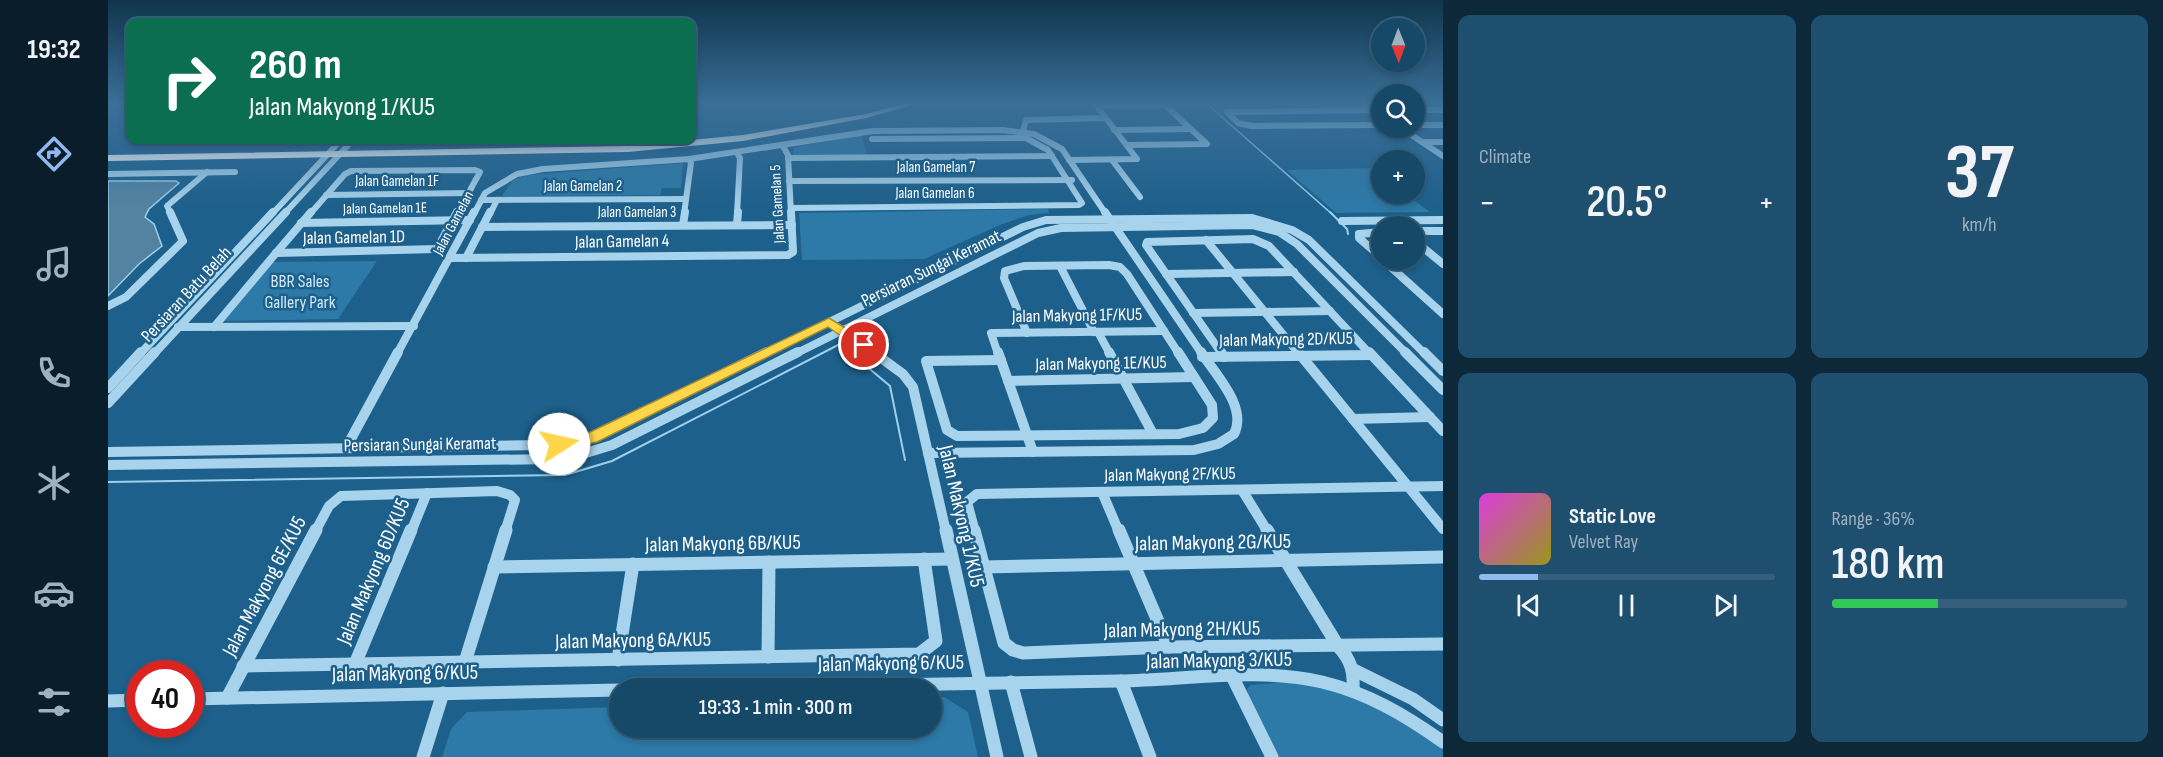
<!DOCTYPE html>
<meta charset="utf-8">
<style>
:root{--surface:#164868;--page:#1f4f6e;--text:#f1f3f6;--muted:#9eb2c0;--line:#35607c;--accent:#90b9f0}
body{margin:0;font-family:"Sofia Sans Condensed",sans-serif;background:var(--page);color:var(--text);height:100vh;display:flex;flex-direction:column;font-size:22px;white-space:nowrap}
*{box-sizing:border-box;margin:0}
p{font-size:20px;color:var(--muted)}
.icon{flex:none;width:33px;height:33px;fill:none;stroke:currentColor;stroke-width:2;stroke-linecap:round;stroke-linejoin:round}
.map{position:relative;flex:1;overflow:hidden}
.sheet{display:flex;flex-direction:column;gap:15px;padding:15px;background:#0c2839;width:720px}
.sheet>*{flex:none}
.banner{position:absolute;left:18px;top:18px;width:570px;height:126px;border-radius:12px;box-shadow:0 3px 9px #0003,0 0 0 2px var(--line);background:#0b6e4f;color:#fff;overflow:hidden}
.needle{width:39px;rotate:179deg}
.buttons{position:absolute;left:1263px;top:18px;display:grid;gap:12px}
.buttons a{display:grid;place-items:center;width:54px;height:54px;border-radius:50%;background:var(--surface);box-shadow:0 3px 9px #0003,0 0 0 2px var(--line);font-size:30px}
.speed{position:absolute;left:18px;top:660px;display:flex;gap:12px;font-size:30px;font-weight:700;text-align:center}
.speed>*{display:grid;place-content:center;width:78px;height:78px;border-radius:50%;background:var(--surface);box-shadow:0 3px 9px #0003,0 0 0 2px var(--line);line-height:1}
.speed .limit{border:9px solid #d22;background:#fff;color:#111}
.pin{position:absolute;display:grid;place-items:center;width:51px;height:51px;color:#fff;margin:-26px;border:3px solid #fff;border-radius:50%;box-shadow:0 2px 6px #0007}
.me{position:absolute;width:66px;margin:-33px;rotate:80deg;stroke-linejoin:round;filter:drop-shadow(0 0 4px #0008)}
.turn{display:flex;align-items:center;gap:21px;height:126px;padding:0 24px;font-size:27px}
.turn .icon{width:78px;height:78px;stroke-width:2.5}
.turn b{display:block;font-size:42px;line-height:51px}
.big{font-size:45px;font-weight:600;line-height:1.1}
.sheet .card{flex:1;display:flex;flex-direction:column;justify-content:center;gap:9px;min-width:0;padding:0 21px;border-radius:12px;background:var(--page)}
.sheet .dial{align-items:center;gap:0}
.dial b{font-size:78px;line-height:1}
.song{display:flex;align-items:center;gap:18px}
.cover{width:72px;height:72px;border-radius:9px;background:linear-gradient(135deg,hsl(300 70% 55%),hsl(60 70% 35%))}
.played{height:6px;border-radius:3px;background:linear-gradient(90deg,var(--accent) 20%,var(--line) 20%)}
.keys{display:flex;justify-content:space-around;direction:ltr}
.heat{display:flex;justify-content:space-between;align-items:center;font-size:33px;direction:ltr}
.charge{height:9px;border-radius:4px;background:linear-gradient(90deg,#34c759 36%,var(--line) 0)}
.sheet .tiles{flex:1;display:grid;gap:15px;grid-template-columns:repeat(2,1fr)}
.trip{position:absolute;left:501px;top:678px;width:333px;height:60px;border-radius:30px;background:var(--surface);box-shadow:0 3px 9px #0003,0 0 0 2px var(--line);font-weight:600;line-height:60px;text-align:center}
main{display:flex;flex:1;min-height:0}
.dock{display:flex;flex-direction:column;width:108px;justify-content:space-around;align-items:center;background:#091d2a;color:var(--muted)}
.dock .icon{width:42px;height:42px}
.dock .active{color:var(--accent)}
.dock b{font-size:27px;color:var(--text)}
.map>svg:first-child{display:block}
</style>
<main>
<nav class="dock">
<b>19:32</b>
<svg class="icon active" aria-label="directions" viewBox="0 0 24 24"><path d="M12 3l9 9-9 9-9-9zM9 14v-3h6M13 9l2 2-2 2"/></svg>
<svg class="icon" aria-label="music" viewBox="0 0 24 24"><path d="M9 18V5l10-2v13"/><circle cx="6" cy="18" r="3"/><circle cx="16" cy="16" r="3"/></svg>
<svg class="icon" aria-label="phone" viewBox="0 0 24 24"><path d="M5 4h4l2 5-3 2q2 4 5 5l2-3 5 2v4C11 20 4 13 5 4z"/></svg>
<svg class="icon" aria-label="climate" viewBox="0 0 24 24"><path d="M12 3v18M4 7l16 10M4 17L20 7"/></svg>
<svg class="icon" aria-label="car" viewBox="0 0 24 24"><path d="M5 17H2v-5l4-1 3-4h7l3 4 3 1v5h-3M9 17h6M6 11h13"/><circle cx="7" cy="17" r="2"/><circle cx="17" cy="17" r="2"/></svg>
<svg class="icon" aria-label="filters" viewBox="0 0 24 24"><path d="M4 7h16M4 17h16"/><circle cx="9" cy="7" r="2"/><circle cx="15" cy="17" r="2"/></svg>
</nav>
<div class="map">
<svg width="1335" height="757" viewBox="0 0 1335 757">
<rect width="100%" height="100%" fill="#1d608b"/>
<g fill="#2d79a7">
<polygon points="754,135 759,155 686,156 686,147"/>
<polygon points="575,163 573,188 554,188 552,195 394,196 405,180 419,175"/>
<polygon points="1265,168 1273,175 1274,194 1298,194 1322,212 1228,213 1179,170"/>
<polygon points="940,209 941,213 921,215 892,225 816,259 694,260 691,213"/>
<polygon points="269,261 230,319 115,321 164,262"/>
<path d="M 1180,682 C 1214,688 1249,694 1280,712 C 1296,721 1312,732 1328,743 L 1335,749 L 1335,757 L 1170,757 L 1141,698 L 1139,689 L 1143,685 Z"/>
<polygon points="836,697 860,712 870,757 334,757 343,729 359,712 511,707 512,728 824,728 824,698"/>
</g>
<polygon fill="#5383a0" stroke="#9cd0ee" stroke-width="1.5" points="0,181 68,181 71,183 41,209 37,217 46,224 54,246 31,264 0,296"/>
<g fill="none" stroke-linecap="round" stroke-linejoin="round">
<polyline stroke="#9cd0ee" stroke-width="1.5" points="1098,103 1224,214"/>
<g stroke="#9cd0ee" stroke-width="2">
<polyline points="1222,212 1239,229 1240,234"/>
<polyline points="0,482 457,475 504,461 732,344 782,386 797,460"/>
</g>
<g stroke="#a8d3ec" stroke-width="6">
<polyline points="1256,103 1274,115"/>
<polyline points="1266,110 1119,112 1130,123 1143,126 1274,125"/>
<polyline points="1306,110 1335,110"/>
<polyline points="1306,125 1335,125"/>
<polyline points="1293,128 1335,156"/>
<polyline points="1006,130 1082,129"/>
<polyline points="915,131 918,120 997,118"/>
<polyline points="1316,142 1335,142"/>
<polyline points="675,146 680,155 683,214"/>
<polyline points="629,153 632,158 629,214"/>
<polyline points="680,158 944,156"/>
<polyline points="961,160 1029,159 988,105 1057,105 1099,144 1019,145"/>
<polyline points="1004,160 1032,197"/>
<polyline points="0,174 127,172"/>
<polyline points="681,181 964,180"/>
<polyline points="218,195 360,193"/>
<polyline points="373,200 578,199"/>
<polyline points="683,208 971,205 974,203 940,150 918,138 764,139"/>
<polyline points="63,214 59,206 99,172"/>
<polyline points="164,214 233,140"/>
<polyline points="176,214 245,140"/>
<polyline points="202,214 237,174 243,171 367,170 372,172 349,214"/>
<polyline points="366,214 377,193 409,174 435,169 581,159 765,131 895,130 926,134 954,149 998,214"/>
<polyline points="382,214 389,200"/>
<polyline points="576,214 583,163 581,159"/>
</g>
<g stroke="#a8d3ec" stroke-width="8">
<polyline points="997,212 1094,354"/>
<polyline points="1234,221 1335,220"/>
<polyline points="193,223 362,220"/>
<polyline points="575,225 577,212"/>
<polyline points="629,225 630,212"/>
<polyline points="374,227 684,225"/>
<polyline points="1306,231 1335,231"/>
<polyline points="1251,234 1251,238 1274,258"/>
<polyline points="1251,234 1274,232"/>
<polyline points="1098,240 1191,354"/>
<polyline points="1306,240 1335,264"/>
<polyline points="168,253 203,212"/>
<polyline points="168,253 329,249 349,212"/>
<polyline points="342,258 680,255 685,252 683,212"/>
<polyline points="358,258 382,212"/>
<polyline points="1275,260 1335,314"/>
<polyline points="952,266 986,332"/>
<polyline points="1058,274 1186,272"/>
<polyline points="0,306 18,297 75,241 62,212"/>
<polyline points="1085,313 1222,311"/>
<polyline points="70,327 306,326"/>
<polyline points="106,327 168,253"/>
<polyline points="731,328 767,354"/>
<polyline points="990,332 1002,354"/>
<polyline points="919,333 896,278 897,271 916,266 1001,265 1012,267 1019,274 1071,354"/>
<polyline points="32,354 165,212"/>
<polyline points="46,354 178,212"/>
<polyline points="289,354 366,212"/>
<polyline points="656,354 915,227 938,220 1144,218 1184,230 1201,240 1317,354"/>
<polyline points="687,354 930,233 953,228 1144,225 1171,232 1189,244 1299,354"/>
<polyline points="890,354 883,333 1056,331"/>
<polyline points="1114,354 1038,245 1039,242 1145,239 1161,246 1262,354"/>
</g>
<g stroke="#a8d3ec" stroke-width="10">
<polyline points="765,352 795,374 805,387 838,532"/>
<polyline points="890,352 925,452"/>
<polyline points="1001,352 1045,434"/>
<polyline points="1113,352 1116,357"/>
<polyline points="1190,352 1335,529"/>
<polyline points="1261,352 1335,431"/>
<polyline points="1297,352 1335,390"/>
<polyline points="1316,352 1335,371"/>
<polyline points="1094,357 1263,355"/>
<polyline points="893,360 818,361 839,430 849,436 1071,434 1095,428 1105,418 1104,405 1070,352"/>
<polyline points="900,381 1086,377"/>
<polyline points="0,388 33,352"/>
<polyline points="0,403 47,352"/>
<polyline points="1245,419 1322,417"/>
<polyline points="238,448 290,352"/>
<polyline points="0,452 438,445 484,438 659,352"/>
<path d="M 820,453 L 1086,450 L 1110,444 L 1126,434 C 1140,407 1107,374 1093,352"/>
<polyline points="0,465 448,459 468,456 504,445 690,352"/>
<polyline points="1134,490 1160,532"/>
<polyline points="994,492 1011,532"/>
<polyline points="207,532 221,506 233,496 389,491 402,495 407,500 397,532"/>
<polyline points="303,532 319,493"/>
<polyline points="867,532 859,502 869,494 1335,486"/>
</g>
<g stroke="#a8d3ec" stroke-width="13">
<polyline points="838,530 889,757"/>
<polyline points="866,530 896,643 905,650 915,653 1061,647 1335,644"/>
<polyline points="1011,530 1061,647"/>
<path d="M 1159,530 L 1230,646 C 1243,660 1246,671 1245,690"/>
<polyline points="386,567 844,559"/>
<polyline points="875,567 1335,557"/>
<polyline points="660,657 661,562"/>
<polyline points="510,660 525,564"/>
<polyline points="357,662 398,530"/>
<polyline points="247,664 303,530"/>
<polyline points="135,666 811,654 828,641 816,559"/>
<polyline points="1246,670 1305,699 1335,720"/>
<polyline points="1125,678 1164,757"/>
<polyline points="1013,681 1042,757"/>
<polyline points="903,682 923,757"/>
<path d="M 586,688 C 728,685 870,683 1011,681 C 1077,680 1151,667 1214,682 C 1260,693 1297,715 1335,742"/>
<polyline points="119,698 208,530"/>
<polyline points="82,699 512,690"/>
<polyline points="0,701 32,700"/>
<polyline points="315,757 335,693"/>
</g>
<polygon fill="#fff" fill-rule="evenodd" points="799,103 812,103 758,118 635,141 520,152 0,161 0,155 520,146 635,135 758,114"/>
</g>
<linearGradient id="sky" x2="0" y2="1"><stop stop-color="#10354c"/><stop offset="0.49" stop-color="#3a6f98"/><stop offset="1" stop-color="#3a6f98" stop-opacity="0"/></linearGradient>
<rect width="1335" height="209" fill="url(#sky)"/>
<polygon fill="#ffd54a" stroke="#a68a30" stroke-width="1.5" points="721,318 760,342 762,345 760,348 751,348 720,327 489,442 451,450 445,448 443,444 445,440 480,433"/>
<g text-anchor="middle" stroke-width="5" stroke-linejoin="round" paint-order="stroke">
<g font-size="15" fill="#fff" stroke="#1d608b">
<text x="828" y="172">Jalan Gamelan 7</text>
<text x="289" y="186">Jalan Gamelan 1F</text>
<text x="475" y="191">Jalan Gamelan 2</text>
<text x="827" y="198">Jalan Gamelan 6</text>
<text transform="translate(669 204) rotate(-93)" y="5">Jalan Gamelan 5</text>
<text transform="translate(277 208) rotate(-1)" y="5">Jalan Gamelan 1E</text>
<text x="529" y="217">Jalan Gamelan 3</text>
<text transform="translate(345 223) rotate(-62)" y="5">Jalan Gamelan</text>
</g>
<g font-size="18" fill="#fff" stroke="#1d608b">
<text transform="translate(246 237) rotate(-1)" y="6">Jalan Gamelan 1D</text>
<text transform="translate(514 241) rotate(-1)" y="6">Jalan Gamelan 4</text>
<text transform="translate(823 268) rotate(-26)" y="6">Persiaran Sungai Keramat</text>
<text transform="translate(78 294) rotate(-47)" y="6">Persiaran Batu Belah</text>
<text transform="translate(969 315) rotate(-1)" y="6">Jalan Makyong 1F/KU5</text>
<text transform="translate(1178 339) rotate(-1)" y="6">Jalan Makyong 2D/KU5</text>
<text transform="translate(993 363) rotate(-1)" y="6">Jalan Makyong 1E/KU5</text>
<text transform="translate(312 444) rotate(-1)" y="6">Persiaran Sungai Keramat</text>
<text transform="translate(1062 474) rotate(-1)" y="6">Jalan Makyong 2F/KU5</text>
</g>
<g font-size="18" fill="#cee9f9" stroke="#1d608b">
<text x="192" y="287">BBR Sales<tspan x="192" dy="21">Gallery Park</tspan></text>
</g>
<g font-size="21" fill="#fff" stroke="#1d608b">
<text transform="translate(854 516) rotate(77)" y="7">Jalan Makyong 1/KU5</text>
<text transform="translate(1105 542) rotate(-1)" y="7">Jalan Makyong 2G/KU5</text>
<text transform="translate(615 543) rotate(-1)" y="7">Jalan Makyong 6B/KU5</text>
<text transform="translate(265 571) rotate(-67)" y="7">Jalan Makyong 6D/KU5</text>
<text transform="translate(156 586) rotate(-62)" y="7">Jalan Makyong 6E/KU5</text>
<text transform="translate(1074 629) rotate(-1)" y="7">Jalan Makyong 2H/KU5</text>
<text transform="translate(525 640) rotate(-1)" y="7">Jalan Makyong 6A/KU5</text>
<text transform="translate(1111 660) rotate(-1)" y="7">Jalan Makyong 3/KU5</text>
<text transform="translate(783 663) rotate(-1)" y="7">Jalan Makyong 6/KU5</text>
<text transform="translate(297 673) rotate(-1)" y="7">Jalan Makyong 6/KU5</text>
</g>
</g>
</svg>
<div class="buttons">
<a><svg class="needle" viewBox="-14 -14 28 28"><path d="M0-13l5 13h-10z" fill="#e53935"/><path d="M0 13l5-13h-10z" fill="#9eb2c0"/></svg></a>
<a><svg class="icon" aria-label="search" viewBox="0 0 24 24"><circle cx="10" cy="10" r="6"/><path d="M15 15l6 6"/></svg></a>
<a>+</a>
<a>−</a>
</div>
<div class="speed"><div class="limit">40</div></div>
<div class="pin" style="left:756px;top:345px;background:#d93025"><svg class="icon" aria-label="arrive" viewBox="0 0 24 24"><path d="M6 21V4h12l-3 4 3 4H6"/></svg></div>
<svg class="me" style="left:451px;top:444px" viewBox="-20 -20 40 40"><circle r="19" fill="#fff"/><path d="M0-13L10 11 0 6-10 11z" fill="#ffd54a"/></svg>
<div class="trip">19:33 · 1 min · 300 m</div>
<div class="banner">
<div class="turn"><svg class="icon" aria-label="right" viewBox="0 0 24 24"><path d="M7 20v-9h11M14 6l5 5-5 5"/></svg><div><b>260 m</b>Jalan Makyong 1/KU5</div></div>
</div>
</div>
<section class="sheet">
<div class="tiles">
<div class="card"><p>Climate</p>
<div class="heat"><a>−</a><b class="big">20.5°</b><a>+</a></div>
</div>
<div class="card dial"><b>37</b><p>km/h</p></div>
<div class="card">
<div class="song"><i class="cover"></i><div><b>Static Love</b><p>Velvet Ray</p></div></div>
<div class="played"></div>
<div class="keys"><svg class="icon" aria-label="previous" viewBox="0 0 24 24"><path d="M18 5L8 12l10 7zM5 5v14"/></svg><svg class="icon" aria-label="pause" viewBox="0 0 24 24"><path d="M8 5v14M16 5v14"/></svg><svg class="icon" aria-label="next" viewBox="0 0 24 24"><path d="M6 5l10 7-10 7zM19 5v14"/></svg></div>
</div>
<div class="card"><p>Range · 36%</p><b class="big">180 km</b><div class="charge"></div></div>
</div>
</section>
</main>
